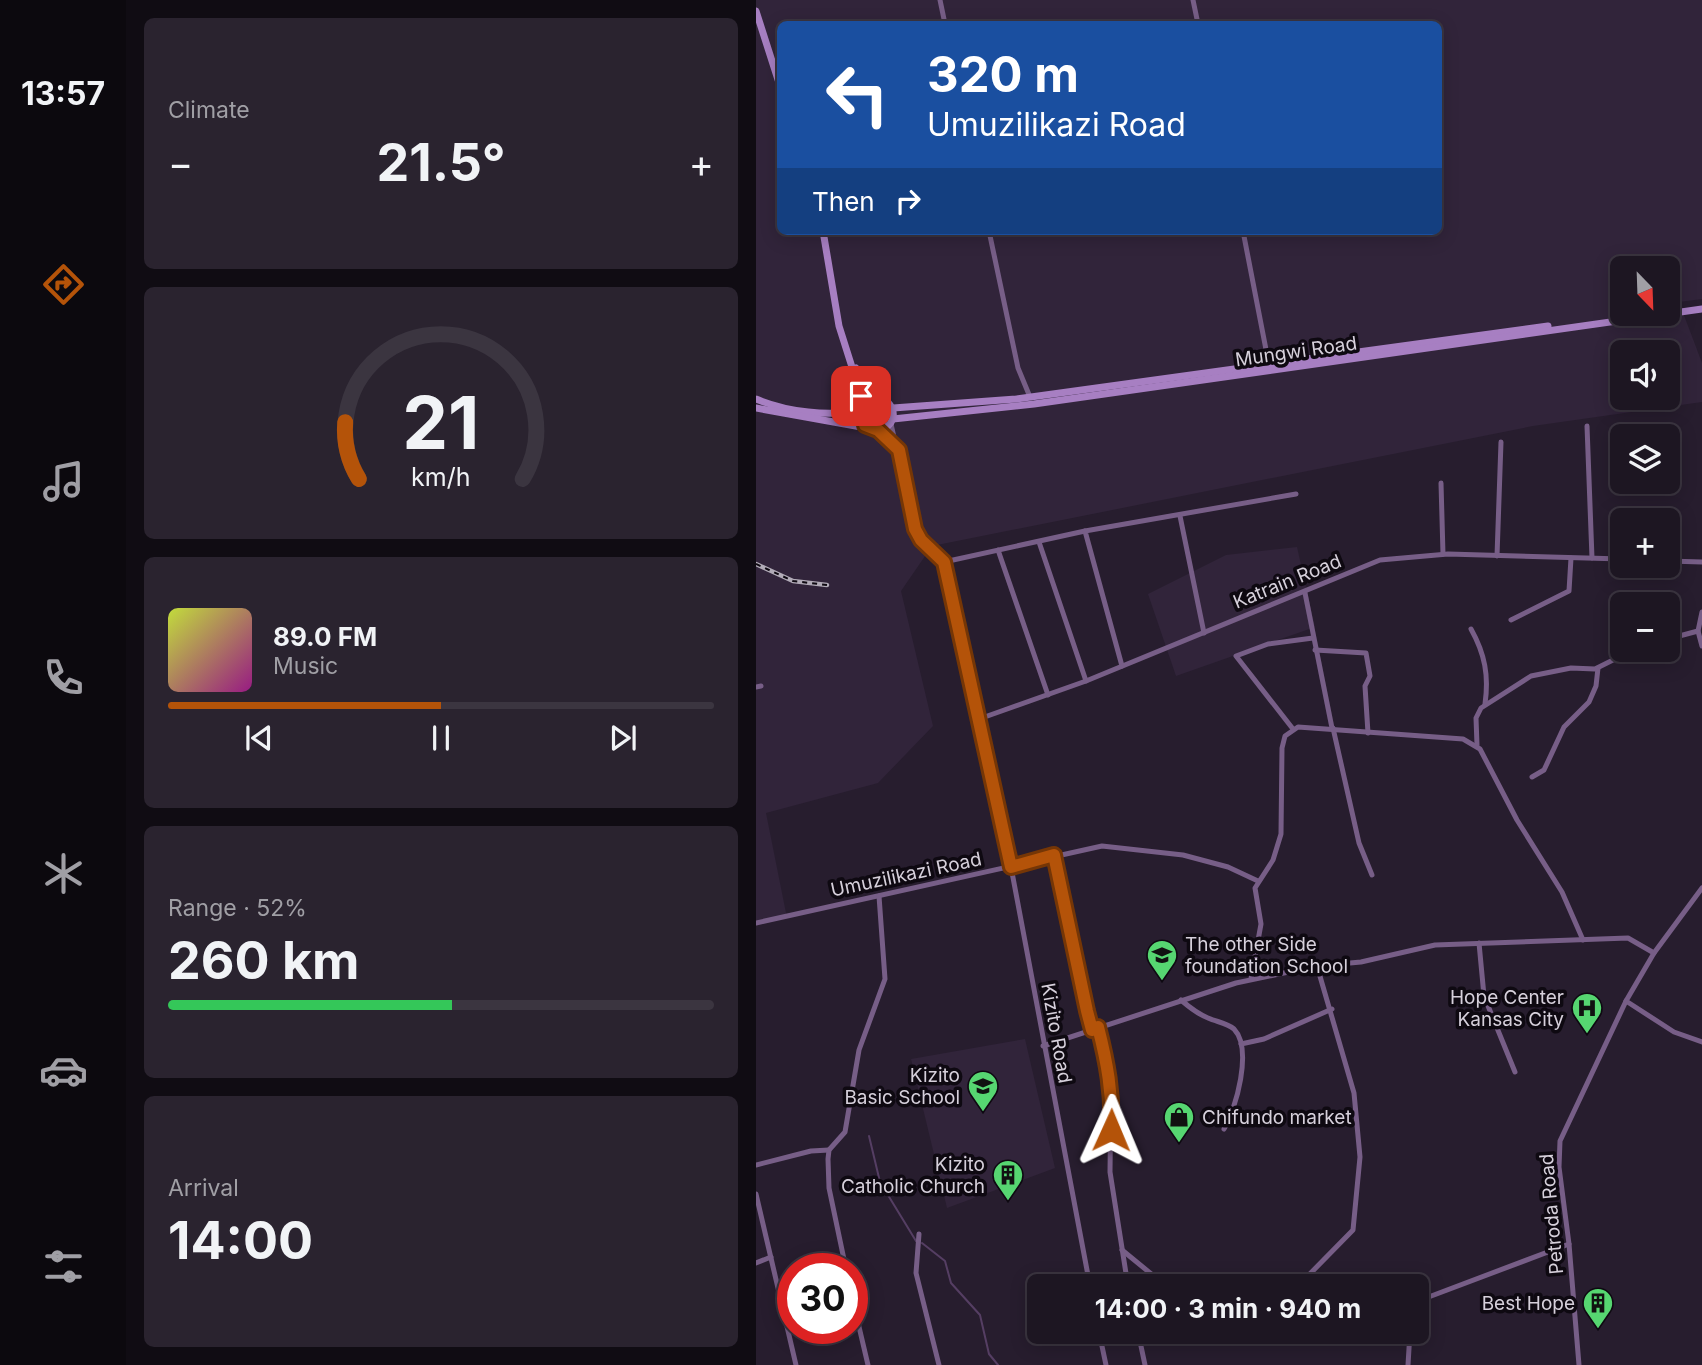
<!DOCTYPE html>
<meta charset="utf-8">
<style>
:root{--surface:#1d1622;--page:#2a232f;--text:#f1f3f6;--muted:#a09fa5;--line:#3b3540;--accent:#b45309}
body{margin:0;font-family:Inter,sans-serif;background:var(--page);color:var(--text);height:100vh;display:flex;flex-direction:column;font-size:26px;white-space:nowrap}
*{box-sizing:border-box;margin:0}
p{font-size:23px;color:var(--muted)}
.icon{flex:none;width:38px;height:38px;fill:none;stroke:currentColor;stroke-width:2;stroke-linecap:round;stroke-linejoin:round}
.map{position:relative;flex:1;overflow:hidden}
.details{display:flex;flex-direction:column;gap:18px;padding:18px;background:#100c13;width:630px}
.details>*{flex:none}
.banner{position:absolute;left:21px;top:21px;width:665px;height:214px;border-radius:10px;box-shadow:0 4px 18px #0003,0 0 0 2px var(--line);background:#1a4fa0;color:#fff;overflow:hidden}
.needle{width:46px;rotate:157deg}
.fabs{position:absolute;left:854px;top:256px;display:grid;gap:14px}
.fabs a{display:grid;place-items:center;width:70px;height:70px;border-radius:10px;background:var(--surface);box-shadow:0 4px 18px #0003,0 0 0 2px var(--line);font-size:35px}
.speed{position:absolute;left:21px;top:1253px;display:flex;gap:14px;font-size:35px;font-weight:700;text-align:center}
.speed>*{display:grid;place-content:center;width:91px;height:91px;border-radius:50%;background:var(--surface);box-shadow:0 4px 18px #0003,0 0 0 2px var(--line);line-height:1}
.speed .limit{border:10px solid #d22;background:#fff;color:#111}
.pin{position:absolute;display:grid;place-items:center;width:60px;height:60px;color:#fff;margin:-30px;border-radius:14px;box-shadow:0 4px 10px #0006}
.me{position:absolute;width:77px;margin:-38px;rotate:1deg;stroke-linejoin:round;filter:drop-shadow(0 0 5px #0008)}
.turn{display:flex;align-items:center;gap:24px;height:147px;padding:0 35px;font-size:32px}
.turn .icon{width:91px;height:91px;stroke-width:2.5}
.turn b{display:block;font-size:49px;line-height:60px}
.then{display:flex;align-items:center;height:66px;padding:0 35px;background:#0003;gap:14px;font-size:26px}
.big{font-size:52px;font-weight:700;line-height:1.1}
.details .tile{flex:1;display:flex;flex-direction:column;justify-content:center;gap:10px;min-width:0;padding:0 24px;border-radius:10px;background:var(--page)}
.details .dial{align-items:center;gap:0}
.dial svg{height:182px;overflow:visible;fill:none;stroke:var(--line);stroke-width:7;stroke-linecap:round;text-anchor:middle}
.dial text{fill:var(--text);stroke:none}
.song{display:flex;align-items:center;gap:21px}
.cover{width:84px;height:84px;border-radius:10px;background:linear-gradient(135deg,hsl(70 70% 55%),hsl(310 70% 35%))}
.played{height:7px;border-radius:4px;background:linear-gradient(90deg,var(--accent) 50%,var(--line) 50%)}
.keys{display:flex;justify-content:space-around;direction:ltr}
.heat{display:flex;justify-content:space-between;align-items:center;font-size:38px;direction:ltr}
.charge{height:10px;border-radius:5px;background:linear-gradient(90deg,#34c759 52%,var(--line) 0)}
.trip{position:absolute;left:271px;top:1274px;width:402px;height:70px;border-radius:10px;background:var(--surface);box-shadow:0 4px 18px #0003,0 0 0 2px var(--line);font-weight:700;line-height:70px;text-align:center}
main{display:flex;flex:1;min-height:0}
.tabs{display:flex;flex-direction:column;width:126px;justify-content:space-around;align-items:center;background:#0c090e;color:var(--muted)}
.tabs .icon{width:49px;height:49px}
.tabs .on{color:var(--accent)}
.tabs b{font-size:32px;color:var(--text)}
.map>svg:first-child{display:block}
</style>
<main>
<nav class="tabs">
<b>13:57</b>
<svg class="icon on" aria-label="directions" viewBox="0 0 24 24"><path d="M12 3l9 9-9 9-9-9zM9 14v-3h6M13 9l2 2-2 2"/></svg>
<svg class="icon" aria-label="music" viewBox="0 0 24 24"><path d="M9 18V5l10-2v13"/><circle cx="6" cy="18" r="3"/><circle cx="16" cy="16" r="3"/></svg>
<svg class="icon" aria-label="phone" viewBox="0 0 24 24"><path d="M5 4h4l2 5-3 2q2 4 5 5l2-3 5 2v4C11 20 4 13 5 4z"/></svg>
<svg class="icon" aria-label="climate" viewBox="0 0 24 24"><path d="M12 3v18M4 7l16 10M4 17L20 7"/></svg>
<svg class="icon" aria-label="car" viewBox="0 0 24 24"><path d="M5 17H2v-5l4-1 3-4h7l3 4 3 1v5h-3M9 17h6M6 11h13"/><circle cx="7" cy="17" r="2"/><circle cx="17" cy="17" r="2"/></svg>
<svg class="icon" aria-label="filters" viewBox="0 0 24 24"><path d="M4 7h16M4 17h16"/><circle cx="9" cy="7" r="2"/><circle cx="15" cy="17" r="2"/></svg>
</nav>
<section class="details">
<div class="tile"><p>Climate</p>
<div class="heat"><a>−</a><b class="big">21.5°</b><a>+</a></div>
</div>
<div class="tile dial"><svg viewBox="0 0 100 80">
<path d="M14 69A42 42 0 1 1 86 69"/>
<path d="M14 69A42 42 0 0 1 8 44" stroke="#b45309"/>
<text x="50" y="56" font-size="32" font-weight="700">21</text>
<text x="50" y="72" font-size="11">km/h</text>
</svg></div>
<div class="tile">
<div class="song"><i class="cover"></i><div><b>89.0 FM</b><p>Music</p></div></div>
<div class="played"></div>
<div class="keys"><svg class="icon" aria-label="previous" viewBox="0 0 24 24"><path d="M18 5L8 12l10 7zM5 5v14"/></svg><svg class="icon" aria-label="pause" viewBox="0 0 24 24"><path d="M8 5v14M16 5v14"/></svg><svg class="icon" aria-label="next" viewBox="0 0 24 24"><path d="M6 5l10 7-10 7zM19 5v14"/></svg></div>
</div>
<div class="tile"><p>Range · 52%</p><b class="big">260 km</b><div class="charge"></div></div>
<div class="tile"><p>Arrival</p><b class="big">14:00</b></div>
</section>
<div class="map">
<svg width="946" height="1365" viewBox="0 0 946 1365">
<rect width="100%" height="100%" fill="#271d2e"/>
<g fill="#31243a" fill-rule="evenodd">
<path d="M 0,0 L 946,0 L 946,299 L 923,302 L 946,363 L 946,402 L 777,426 L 176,546 L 145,591 L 177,726 L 122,783 L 10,813 L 31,918 L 0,925 ZM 24,24 L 682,24 L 682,231 L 24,231 ZM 866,268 L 912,268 L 912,313 L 866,313 ZM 866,352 L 912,352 L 912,397 L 866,397 Z"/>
<polygon points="541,547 559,627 420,676 392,594 470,555"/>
<polygon points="269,1039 299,1168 191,1208 155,1059"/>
</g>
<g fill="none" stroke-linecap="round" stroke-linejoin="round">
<g stroke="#553e63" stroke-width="2">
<polyline points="113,1136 124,1182 160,1241"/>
<polyline points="166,1243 189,1261 195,1283 224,1315 233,1354 242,1365"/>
</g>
<g stroke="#775e87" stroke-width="5">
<polyline points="184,0 189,24"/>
<polyline points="437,0 442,24"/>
<polyline points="233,231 262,368 274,397"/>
<polyline points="487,231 513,365"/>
<path d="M 135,424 L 159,529 C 168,549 185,550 192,575 L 255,867 L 334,1286"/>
<polyline points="831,426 836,558"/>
<polyline points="122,430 141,448"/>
<polyline points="685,483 687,554"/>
<polyline points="424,516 448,633"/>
<polyline points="283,542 330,681"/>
<polyline points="242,550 292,695"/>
<polyline points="741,556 745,442"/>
<polyline points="912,561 946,562"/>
<polyline points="188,562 329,531"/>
<polyline points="549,593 576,728"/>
<polyline points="946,612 942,631 946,646"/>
<polyline points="755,620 813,591 815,558"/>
<path d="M 715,629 C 729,654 733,676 729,704"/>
<polyline points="912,639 942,631"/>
<polyline points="559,650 610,653 614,676 609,686 612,733"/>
<polyline points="366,666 329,531 540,494"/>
<polyline points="0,687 5,686"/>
<polyline points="223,719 330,681 624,560 692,554 866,559"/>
<polyline points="577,728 603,843 616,875"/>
<polyline points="537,729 480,656 512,644 557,638"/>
<polyline points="721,745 720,718 725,708 775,676 815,668 839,669 879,649"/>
<polyline points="776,777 788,770 808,727 833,702 840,686 842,668"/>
<polyline points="298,855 336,1030"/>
<polyline points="0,923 346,846 427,855 472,867 502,881"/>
<polyline points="723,943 728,996 759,1072"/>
<polyline points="495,979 505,924 499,888 517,860 525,834 526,748 529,736 542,727 707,739 724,749 761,820 806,892 827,940"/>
<path d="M 425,1000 C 433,1007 442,1014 452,1018 C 461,1022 471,1023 478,1029 C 497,1049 480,1109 468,1129"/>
<polyline points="870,1001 918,1032 946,1042"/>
<polyline points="342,1027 355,1087 354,1172 372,1286"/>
<polyline points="485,1044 508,1039 576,1009"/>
<polyline points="287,1046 480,983 561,966 605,962 679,945 872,938 898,953"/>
<polyline points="0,1165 55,1151 73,1150"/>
<polyline points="0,1194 40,1365"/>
<polyline points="163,1234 160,1273 183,1365"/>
<polyline points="366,1250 410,1286"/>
<polyline points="0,1263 15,1257"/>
<polyline points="90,1269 73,1188 72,1159 73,1150 89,1132 103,1050 129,979 123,896"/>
<polyline points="542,1286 597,1230 604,1157 598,1093 561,966"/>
<polyline points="96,1297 112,1365"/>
<polyline points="662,1301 813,1244"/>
<polyline points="343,1332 350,1365"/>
<polyline points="382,1332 389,1365"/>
<polyline points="652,1365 654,1332"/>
<polyline points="823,1365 813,1244 803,1167 804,1141 870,1001 898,953 946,888"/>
</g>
<g stroke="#a77fc2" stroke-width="7">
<polyline points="0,11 24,86"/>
<polyline points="67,231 83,326 108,405"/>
<polyline points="100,368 122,398"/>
<path d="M 0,399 C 31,412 73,417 106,410"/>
<path d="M 0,408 L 122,430 C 138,427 142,413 131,401 L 118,398 L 108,405 L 106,418 L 112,427"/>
<polyline points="137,408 260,399 792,326"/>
<polyline points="137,419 278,404 946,309"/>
</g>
<g stroke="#b1abb7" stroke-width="4.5">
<polyline id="rail" points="0,564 37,581 71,585"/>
</g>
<use href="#rail" stroke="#0e0911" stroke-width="2" stroke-dasharray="5" stroke-linecap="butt"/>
</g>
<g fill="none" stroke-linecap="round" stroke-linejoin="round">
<g stroke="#753606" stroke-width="18">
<path id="route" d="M 105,396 L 109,425 L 122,430 L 143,450 L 159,529 L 165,540 L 188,562 L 255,867 L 298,855 L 331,1011 L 336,1030 L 342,1027 C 351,1062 357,1094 355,1130"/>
</g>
<use href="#route" stroke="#b45309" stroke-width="12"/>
</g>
<defs>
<g id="school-pin" transform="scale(1.575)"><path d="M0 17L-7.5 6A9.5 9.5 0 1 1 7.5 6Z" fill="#56d671" stroke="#0e0911"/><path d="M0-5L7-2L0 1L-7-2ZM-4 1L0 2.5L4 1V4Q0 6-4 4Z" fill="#111"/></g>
<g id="hospital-pin" transform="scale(1.575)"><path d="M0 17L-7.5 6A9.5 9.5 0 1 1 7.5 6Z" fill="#56d671" stroke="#0e0911"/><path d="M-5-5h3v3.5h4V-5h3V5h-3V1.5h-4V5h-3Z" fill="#111"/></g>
<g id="shop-pin" transform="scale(1.575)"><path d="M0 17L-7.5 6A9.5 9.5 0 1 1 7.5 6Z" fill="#56d671" stroke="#0e0911"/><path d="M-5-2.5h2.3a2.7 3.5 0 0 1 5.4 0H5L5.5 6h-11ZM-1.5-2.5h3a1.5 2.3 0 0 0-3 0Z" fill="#111"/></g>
<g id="building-pin" transform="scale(1.575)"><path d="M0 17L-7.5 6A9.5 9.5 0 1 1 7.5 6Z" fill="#56d671" stroke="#0e0911"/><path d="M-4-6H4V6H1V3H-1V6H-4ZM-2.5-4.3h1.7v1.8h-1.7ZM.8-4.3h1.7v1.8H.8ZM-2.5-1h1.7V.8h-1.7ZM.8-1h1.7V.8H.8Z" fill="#111"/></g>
</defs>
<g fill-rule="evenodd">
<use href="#school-pin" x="406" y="955"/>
<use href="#hospital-pin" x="831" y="1008"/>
<use href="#school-pin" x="227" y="1086"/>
<use href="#shop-pin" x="423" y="1117"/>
<use href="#building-pin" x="252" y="1175"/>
<use href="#building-pin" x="842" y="1303"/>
</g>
<g text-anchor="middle" stroke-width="7" stroke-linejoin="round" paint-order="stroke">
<g font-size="19" fill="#d6d0db" stroke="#0e0911">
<text transform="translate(540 351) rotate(-8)" y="7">Mungwi Road</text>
<text transform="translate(531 581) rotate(-22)" y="7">Katrain Road</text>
<text transform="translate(150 874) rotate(-12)" y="7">Umuzilikazi Road</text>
<text transform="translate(301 1033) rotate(80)" y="7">Kizito Road</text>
<text transform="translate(795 1214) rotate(-95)" y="7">Petroda Road</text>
</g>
<g font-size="19" fill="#d6d0db" stroke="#0e0911" text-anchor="end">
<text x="429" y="951" text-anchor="start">The other Side<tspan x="429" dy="22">foundation School</tspan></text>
<text x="808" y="1004">Hope Center<tspan x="808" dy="22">Kansas City</tspan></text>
<text x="204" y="1082">Kizito<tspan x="204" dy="22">Basic School</tspan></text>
<text x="446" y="1124" text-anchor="start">Chifundo market</text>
<text x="229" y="1171">Kizito<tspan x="229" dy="22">Catholic Church</tspan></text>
<text x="819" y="1310">Best Hope</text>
</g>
</g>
</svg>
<div class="fabs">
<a><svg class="needle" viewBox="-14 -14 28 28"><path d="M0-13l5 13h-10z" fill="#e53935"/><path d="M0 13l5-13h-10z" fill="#a09fa5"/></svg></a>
<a><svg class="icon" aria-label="sound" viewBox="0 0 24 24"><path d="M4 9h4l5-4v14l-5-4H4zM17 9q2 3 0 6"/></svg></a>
<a><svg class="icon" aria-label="layers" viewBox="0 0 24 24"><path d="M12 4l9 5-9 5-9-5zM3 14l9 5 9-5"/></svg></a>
<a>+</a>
<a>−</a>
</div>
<div class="speed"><div class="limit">30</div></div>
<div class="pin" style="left:105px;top:396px;background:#d93025"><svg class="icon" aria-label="arrive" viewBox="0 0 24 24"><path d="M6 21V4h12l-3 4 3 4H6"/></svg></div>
<svg class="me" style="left:355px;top:1130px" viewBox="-20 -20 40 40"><path d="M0-17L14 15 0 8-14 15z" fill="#b45309" stroke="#fff" stroke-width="4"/></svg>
<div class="trip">14:00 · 3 min · 940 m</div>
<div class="banner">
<div class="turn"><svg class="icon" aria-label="left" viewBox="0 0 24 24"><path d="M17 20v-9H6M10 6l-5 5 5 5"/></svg><div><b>320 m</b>Umuzilikazi Road</div></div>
<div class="then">Then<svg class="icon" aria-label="right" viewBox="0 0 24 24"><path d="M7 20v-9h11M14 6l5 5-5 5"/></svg></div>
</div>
</div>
</main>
